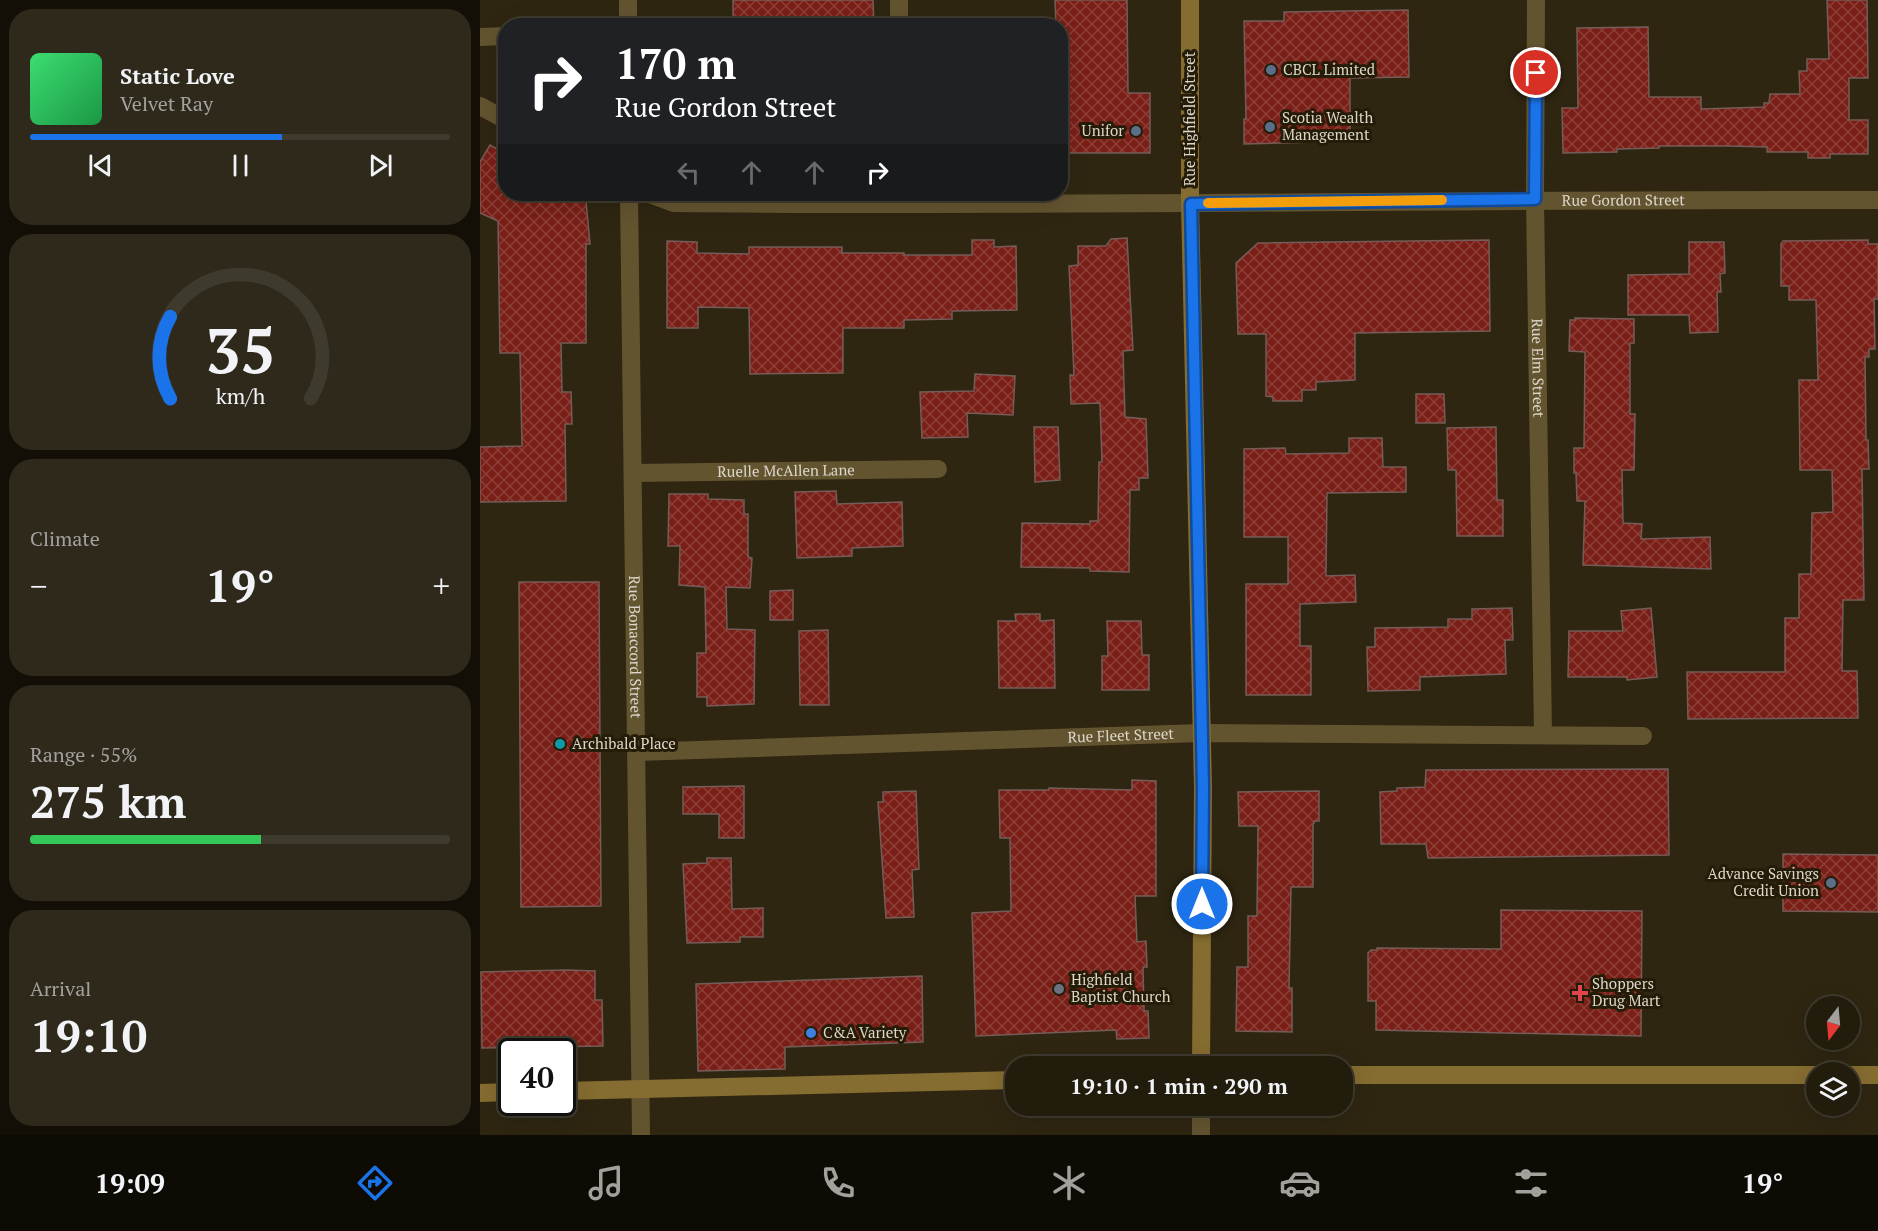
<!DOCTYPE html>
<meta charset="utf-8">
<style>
:root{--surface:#221c0d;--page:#2e291b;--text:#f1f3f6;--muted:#a2a19d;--line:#3f3a2e;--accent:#1a73e8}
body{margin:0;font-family:"PT Serif",serif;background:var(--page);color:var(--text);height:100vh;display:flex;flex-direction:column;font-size:22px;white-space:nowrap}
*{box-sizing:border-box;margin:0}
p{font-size:20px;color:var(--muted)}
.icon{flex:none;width:33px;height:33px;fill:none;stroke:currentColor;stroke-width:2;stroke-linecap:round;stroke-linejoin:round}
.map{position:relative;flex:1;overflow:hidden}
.side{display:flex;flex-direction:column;gap:9px;padding:9px;background:#130f07;width:480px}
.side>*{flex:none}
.hud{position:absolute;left:18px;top:18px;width:570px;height:183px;border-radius:24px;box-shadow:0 6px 24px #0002,0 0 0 2px var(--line);background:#202124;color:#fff;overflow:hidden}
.needle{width:39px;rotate:196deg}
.tools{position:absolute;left:1326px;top:996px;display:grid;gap:12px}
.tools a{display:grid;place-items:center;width:54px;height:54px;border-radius:50%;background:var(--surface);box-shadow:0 6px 24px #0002,0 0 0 2px var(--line);font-size:30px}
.speed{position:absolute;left:18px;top:1038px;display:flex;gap:12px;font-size:30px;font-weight:700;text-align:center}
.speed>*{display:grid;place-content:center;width:78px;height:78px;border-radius:50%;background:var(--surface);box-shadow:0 6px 24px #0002,0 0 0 2px var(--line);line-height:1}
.speed .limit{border:3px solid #111;border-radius:9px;background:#fff;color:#111}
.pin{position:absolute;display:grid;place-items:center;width:51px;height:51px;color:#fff;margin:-26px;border:3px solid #fff;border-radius:50%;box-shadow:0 2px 6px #0007}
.me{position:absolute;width:66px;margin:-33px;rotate:0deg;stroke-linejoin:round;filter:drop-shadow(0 0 4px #0008)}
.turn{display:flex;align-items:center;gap:21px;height:126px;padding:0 18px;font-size:27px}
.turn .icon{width:78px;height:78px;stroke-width:2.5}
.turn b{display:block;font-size:42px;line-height:51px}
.lanes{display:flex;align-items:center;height:57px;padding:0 18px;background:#0003;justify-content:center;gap:30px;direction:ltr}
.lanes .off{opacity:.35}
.big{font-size:45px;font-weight:700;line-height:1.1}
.side .card{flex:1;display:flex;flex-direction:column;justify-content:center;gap:9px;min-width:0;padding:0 21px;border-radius:24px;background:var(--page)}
.side .dial{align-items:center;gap:0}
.dial svg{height:156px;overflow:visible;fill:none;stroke:var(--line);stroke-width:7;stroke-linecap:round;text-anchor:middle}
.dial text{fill:var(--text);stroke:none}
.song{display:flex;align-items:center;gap:18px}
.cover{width:72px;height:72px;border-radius:9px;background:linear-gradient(135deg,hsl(140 70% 55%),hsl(140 70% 35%))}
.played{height:6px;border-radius:3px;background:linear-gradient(90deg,var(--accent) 60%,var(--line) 60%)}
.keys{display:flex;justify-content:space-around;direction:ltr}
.heat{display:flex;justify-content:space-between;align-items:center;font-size:33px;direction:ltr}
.charge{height:9px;border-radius:4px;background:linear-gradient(90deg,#34c759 55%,var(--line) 0)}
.trip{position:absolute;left:525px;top:1056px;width:348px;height:60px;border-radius:24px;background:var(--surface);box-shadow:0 6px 24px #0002,0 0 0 2px var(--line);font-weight:700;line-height:60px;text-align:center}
.dock{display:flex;height:96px;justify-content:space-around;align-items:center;background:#0e0b05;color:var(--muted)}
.dock .icon{width:42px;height:42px}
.dock .active{color:var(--accent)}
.dock b{font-size:27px;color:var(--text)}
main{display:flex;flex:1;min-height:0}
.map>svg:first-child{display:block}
</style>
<main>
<section class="side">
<div class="card">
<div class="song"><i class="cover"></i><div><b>Static Love</b><p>Velvet Ray</p></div></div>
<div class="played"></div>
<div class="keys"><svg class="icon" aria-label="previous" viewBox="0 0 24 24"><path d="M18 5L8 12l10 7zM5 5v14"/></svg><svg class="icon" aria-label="pause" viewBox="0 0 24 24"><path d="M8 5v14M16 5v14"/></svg><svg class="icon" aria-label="next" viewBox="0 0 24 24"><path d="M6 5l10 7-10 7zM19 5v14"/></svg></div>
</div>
<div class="card dial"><svg viewBox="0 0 100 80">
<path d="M14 69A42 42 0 1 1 86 69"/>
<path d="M14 69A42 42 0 0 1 14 27" stroke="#1a73e8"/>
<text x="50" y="56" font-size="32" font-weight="700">35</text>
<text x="50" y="72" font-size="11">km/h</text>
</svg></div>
<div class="card"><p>Climate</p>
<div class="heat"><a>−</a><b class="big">19°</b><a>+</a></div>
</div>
<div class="card"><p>Range · 55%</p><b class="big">275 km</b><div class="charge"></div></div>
<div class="card"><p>Arrival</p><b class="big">19:10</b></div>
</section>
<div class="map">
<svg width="1398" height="1135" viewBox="0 0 1398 1135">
<defs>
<pattern id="building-cross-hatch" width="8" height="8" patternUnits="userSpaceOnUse" patternTransform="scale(1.5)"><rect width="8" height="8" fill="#791f17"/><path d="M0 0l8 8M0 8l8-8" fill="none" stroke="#8c3f37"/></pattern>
</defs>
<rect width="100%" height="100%" fill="#2e2611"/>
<g fill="url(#building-cross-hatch)" stroke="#765c58" stroke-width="1.5">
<polygon points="253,0 393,0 394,26 359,26 358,23 253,26"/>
<polygon points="575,0 647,0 648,93 670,93 670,153 580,153 580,26 576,26"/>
<polygon points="1347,0 1387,0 1388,78 1369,78 1369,120 1388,120 1388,154 1350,154 1350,158 1328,158 1328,152 1287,152 1287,147 1249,146 1179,146 1179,148 1137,149 1137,152 1083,153 1082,108 1098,108 1097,28 1168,27 1169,97 1221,97 1221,109 1284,107 1284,103 1289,103 1290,94 1320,94 1319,71 1327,71 1327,59 1349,59"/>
<polygon points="928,10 929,77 870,78 870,141 764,144 764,119 766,119 764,21 804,21 804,12"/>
<polygon points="10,145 26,154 26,194 83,194 96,201 106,201 110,244 106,244 106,343 81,343 82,392 91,392 92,424 85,424 86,501 0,502 0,447 42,446 40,353 20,353 18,221 0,213 0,162"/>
<polygon points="647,238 653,350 643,351 645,417 666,419 668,478 659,478 659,490 650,490 649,572 610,571 610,568 541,567 542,523 610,524 610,521 618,521 619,462 622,462 620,403 591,404 590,375 594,375 589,266 598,265 598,246 626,246 631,239"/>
<polygon points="492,240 514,240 514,247 536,246 537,310 472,311 472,319 424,320 424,328 363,328 363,373 270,374 269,308 218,307 218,328 187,328 187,241 217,242 217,253 269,254 269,247 362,247 362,253 424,253 424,255 492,255"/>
<polygon points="1009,240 1010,331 875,333 875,380 836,382 836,390 822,390 822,401 793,401 793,397 786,396 786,334 758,334 756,263 778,243"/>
<polygon points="1388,240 1388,244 1398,244 1398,299 1394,299 1395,349 1389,349 1389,357 1385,357 1386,440 1388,440 1389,469 1382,469 1384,600 1363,600 1362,671 1377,671 1378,718 1208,719 1207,672 1305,672 1305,618 1319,618 1319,574 1331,574 1332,513 1353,512 1352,470 1320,470 1319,380 1338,380 1336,300 1309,300 1309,286 1301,286 1301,244 1303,241"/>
<polygon points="1209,242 1244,242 1245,273 1240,274 1241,292 1237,292 1238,332 1210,333 1209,315 1148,315 1148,275 1209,274"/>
<polygon points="1095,318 1154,319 1154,343 1150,343 1150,414 1155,414 1154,470 1142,470 1143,523 1162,524 1161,539 1230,537 1231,569 1103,565 1105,501 1097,501 1096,473 1094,473 1094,448 1104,448 1105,352 1089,351 1090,320 1095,320"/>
<polygon points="495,374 535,376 533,415 487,413 488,437 442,438 440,392 494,391"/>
<polygon points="936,394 964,394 965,423 936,423"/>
<polygon points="554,427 578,427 580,480 555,482"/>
<polygon points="1016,427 1017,500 1023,500 1023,536 977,536 976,470 968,470 967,428"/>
<polygon points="869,438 902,438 903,467 926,467 926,492 847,493 846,576 875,575 876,602 820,604 820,646 831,646 831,695 766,695 766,584 808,584 808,537 764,537 764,449 805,448 806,454 869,453"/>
<polygon points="356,491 357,504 422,502 423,546 372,548 372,556 317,558 315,492"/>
<polygon points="189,494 228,494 228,499 264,500 264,514 268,514 268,557 272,558 270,588 246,587 247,629 275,630 274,704 227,706 227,697 217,697 217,653 226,653 225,587 199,585 200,546 188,546"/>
<polygon points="39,582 119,582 121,906 41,907"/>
<polygon points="313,590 313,620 290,620 290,591"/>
<polygon points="1032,608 1033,640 1025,640 1026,674 940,677 940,690 888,691 887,647 895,647 895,628 968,627 968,619 992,619 992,609"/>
<polygon points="1171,608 1177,677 1147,680 1147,677 1088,677 1089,631 1143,631 1141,611"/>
<polygon points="535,614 560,614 560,621 574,620 575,688 519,688 518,621 536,621"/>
<polygon points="627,621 661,621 662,655 669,655 669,690 622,690 622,656 628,656"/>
<polygon points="348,630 349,705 320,705 319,631"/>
<polygon points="1188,769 1189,855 948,858 946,844 901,844 900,792 917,791 917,788 945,787 946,770"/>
<polygon points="652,780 676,781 676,896 655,896 657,942 666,941 667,967 663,967 664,1011 668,1011 669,1038 637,1039 636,1030 496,1036 492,913 531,911 530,838 520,838 519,790 569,790 569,788 652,790"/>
<polygon points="264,786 264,838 239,838 239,814 203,814 203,787"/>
<polygon points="436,791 439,869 432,870 434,917 406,918 398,802 403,802 403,792"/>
<polygon points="839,791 839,821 835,821 833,825 833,887 811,887 809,988 812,988 812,1032 756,1031 757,967 768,967 768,916 777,916 778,826 759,826 758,792"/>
<polygon points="1303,854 1398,855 1398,912 1303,911"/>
<polygon points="227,858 251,858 252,909 283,908 283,937 260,937 260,942 207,943 203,864 227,863"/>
<polygon points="1021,910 1162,911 1161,1036 896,1030 896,1001 888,1001 888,953 891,950 897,950 897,948 1021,949"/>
<polygon points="87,970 115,971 115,1000 122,1000 123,1046 2,1048 1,972"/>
<polygon points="442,976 443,1042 305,1047 305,1069 218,1071 216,984"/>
</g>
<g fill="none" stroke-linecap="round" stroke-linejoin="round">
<g stroke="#635430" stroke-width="18">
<polyline points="148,0 148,26"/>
<polyline points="419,0 419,26"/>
<path id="s1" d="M 1056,0 L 1055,199 L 1063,735"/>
<polyline points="0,37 26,36"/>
<polyline points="0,106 26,120"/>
<path id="s2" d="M 149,194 L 161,1135"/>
<path id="s3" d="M 170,194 L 194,203 C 595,207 997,199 1398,200"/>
<path id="s4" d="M 154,473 L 458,469"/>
<path id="s5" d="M 157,752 L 720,733 L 1163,736"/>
<polyline points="721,1135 721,1106"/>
</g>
<g stroke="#856c30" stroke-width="18">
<polyline points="710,0 710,203 723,788 721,1066"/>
<polyline points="862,1075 1336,1075"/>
<polyline points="1370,1075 1398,1075"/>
<polyline points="82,1091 536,1080"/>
<polyline points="0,1093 32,1092"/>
</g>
</g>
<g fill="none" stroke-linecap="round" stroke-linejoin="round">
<g stroke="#114b97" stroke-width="15">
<polyline id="route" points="722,904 723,788 711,204 1055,199 1056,73"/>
</g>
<use href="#route" stroke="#1a73e8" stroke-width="10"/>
<polyline stroke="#f59e0b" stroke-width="10" points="728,203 962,200"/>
</g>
<g fill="#5c6f8a" stroke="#251c08" stroke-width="2">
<circle cx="791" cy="70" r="6"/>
<circle cx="790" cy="127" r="6"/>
<circle cx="656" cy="131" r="6"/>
<circle cx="1351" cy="883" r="6"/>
</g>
<circle fill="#0f9aa8" stroke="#251c08" stroke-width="2" cx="80" cy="744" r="6"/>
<circle fill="#6b7280" stroke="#251c08" stroke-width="2" cx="579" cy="989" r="6"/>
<path fill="#e0444e" stroke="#251c08" stroke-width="2" d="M1097 984h6v6h6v6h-6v6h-6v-6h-6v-6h6z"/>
<circle fill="#3f7fe0" stroke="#251c08" stroke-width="2" cx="331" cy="1033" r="6"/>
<g text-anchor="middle" stroke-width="6" stroke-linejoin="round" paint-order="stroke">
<g font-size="15" fill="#ddd7cb" stroke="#251c08" text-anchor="start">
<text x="803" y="75">CBCL Limited</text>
<text x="802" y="123">Scotia Wealth<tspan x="802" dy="17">Management</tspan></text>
<text x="644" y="136" text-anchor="end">Unifor</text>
<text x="92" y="749">Archibald Place</text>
<text x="1339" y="879" text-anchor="end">Advance Savings<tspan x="1339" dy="17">Credit Union</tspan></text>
<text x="591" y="985">Highfield<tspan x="591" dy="17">Baptist Church</tspan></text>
<text x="1112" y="989">Shoppers<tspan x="1112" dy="17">Drug Mart</tspan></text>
<text x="343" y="1038">C&amp;A Variety</text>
</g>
<g font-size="15" fill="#ddd7cb" stroke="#251c08">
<text transform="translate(710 119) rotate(-90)" y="5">Rue Highfield Street</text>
<text dy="5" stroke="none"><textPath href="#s3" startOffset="975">Rue Gordon Street</textPath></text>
<text dy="5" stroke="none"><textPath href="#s1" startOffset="368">Rue Elm Street</textPath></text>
<text dy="5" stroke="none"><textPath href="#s4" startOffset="152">Ruelle McAllen Lane</textPath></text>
<text dy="5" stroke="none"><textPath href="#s2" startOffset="453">Rue Bonaccord Street</textPath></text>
<text dy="5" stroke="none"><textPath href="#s5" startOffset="484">Rue Fleet Street</textPath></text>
</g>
</g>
</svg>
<div class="tools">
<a><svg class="needle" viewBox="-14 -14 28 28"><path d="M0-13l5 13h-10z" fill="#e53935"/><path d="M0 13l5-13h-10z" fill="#a2a19d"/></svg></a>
<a><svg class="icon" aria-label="layers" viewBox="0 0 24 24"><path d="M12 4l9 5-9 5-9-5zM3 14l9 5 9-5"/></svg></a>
</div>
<div class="speed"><div class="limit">40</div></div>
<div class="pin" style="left:1056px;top:73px;background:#d93025"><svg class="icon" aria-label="arrive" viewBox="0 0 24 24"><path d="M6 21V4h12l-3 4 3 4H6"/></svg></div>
<svg class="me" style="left:722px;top:904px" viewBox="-20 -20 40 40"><circle r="17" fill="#1a73e8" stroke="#fff" stroke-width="3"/><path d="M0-11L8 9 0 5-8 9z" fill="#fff"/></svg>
<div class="trip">19:10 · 1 min · 290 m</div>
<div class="hud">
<div class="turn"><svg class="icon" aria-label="right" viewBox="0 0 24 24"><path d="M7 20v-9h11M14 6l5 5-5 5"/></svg><div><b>170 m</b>Rue Gordon Street</div></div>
<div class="lanes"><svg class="icon off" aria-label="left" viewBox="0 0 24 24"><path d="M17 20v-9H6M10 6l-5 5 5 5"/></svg><svg class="icon off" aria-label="ahead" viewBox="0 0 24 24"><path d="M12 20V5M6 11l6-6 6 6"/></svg><svg class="icon off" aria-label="ahead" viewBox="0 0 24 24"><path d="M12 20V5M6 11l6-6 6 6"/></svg><svg class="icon" aria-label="right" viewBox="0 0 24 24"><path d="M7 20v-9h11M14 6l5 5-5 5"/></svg></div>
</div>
</div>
</main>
<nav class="dock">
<b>19:09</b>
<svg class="icon active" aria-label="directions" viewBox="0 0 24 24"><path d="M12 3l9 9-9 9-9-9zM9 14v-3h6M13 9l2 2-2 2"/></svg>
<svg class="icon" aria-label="music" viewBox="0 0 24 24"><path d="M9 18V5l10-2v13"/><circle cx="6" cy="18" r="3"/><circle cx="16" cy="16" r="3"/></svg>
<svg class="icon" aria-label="phone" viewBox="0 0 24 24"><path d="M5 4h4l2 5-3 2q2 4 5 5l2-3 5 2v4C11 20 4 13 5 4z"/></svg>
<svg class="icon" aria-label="climate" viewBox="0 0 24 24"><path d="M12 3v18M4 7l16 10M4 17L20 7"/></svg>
<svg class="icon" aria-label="car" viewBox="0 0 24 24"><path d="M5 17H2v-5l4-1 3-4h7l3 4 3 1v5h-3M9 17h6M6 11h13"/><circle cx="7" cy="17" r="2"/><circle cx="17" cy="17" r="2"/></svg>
<svg class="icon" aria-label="filters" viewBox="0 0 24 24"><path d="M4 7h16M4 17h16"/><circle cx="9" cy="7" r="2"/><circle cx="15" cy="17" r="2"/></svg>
<b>19°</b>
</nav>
